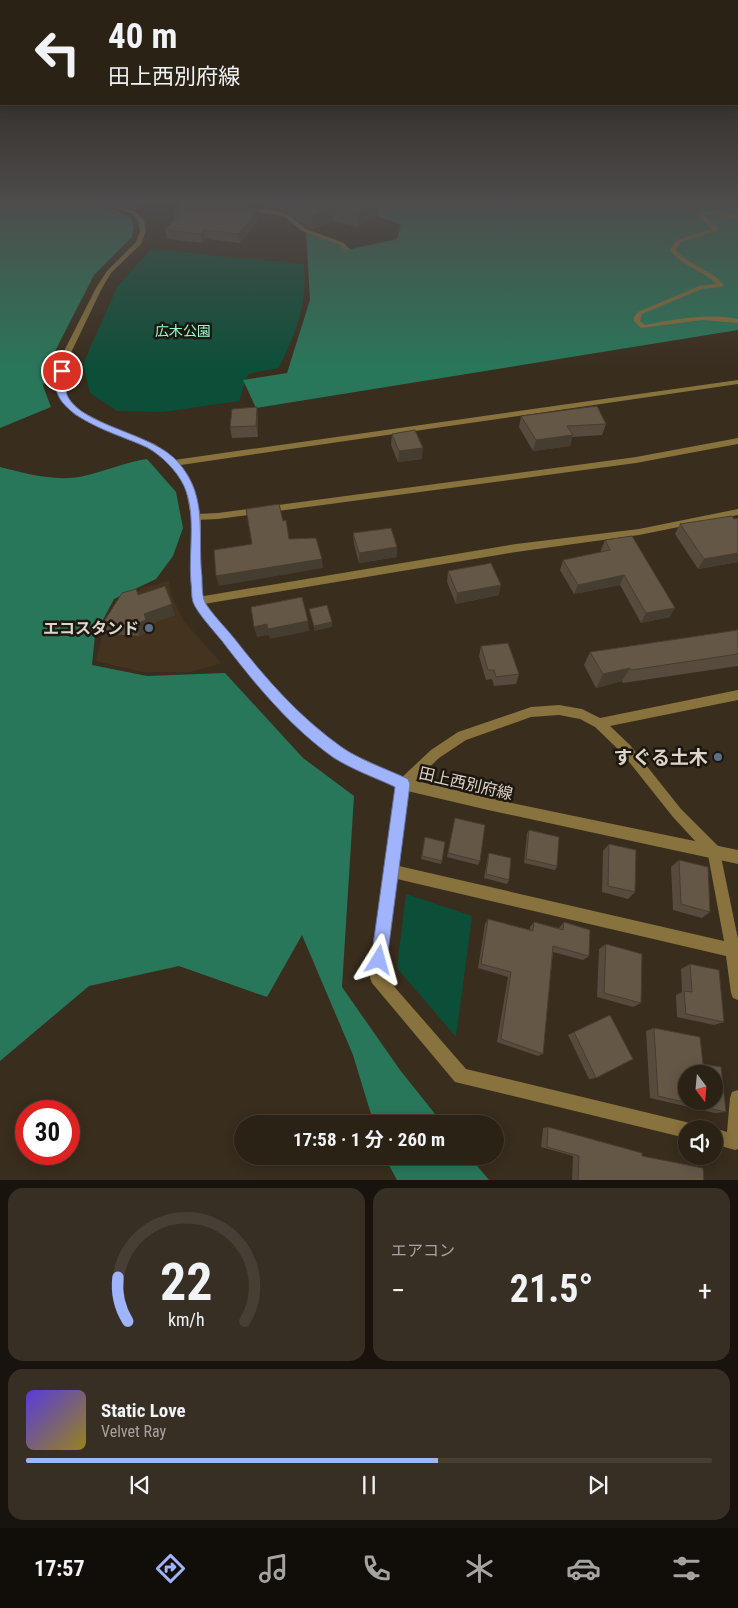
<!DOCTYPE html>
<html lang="ja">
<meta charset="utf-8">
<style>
:root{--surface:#2b2216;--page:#372f23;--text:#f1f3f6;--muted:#a6a4a1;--line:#473f35;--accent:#a0b3fd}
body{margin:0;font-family:"Roboto Condensed","Noto Sans JP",sans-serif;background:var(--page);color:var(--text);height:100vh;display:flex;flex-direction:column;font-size:19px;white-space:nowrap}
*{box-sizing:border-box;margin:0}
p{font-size:16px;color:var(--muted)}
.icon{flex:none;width:28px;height:28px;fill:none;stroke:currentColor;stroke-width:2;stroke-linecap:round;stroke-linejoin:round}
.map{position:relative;height:1180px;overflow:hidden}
.sheet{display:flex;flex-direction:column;gap:8px;padding:8px;background:#18130c;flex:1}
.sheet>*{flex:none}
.top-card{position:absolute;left:0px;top:0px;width:739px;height:105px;box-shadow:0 2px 12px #0003,0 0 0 1px var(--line);background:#2b2216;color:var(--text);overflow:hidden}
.needle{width:32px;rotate:164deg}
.tools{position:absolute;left:678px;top:1065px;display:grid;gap:10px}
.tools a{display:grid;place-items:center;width:45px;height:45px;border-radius:50%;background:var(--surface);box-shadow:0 2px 12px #0003,0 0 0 1px var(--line);font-size:25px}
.speed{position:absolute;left:15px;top:1100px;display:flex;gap:10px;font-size:25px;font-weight:700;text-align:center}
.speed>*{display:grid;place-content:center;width:65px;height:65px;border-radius:50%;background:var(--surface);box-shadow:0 2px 12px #0003,0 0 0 1px var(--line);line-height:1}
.speed .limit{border:8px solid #d22;background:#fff;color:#111}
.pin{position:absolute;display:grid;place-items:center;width:42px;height:42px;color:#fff;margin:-21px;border:2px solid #fff;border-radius:50%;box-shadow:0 1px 5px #0007}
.me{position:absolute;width:55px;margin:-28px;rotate:8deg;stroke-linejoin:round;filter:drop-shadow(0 0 4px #0008)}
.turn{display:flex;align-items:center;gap:18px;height:105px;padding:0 25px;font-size:22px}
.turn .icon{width:65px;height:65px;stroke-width:2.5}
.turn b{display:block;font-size:35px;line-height:42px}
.big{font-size:38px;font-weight:700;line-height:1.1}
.sheet .card{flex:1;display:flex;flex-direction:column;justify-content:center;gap:8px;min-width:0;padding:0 18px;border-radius:15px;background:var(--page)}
.sheet .dial{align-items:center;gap:0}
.dial svg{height:130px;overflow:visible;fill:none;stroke:var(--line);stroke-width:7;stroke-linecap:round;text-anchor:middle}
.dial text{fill:var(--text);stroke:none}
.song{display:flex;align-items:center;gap:15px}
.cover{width:60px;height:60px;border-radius:8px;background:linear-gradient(135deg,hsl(250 70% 55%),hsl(50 70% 35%))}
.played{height:5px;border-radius:2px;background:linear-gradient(90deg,var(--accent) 60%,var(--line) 60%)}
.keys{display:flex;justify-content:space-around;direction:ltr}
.heat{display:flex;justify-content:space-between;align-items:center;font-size:28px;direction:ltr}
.sheet .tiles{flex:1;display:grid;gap:8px;grid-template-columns:1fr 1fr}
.card:last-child{grid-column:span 2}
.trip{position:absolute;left:234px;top:1115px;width:270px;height:50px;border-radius:25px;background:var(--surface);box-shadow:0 2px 12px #0003,0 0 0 1px var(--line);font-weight:700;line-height:50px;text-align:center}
.menu{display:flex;height:80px;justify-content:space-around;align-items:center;background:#110e09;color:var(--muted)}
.menu .icon{width:35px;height:35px}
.menu .on{color:var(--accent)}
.menu b{font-size:22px;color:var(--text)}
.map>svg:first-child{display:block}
</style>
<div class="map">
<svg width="738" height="1181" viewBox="0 0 738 1181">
<rect width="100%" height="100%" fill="#392d1d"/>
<polygon fill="#44341f" points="169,581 171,595 183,620 221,663 191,672 143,672 96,661 102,636 119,608 142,588"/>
<g fill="#0c4f39">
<path d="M 151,249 L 304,264 C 307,307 297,329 279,368 L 248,374 L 239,401 L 163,412 L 117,411 L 90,393 L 83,364 L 117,287 Z"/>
<polygon points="406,894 472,916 456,1037 397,968"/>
</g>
<g fill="#29775a">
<polygon points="0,204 102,206 118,211 130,219 134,227 132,237 94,275 49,363 43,386 51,407 0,428"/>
<polygon points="315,204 738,204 738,330 256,408 243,380 287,373 310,300 306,231 351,249 397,239 401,225 353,207"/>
<path d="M 147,459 L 176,492 L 183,528 L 173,556 L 156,579 L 114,599 L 95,635 L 92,665 L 147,676 L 225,673 L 303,758 L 354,796 L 342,987 L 400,1070 L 443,1124 L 374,1124 L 353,1055 L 302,935 L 267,997 L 179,966 L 89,986 L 0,1061 L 0,467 C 28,474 58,483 88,475 C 108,470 127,462 147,459 Z"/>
<polygon points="384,1156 469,1156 489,1180 397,1180"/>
</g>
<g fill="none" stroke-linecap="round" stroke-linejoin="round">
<g fill="#88723d" fill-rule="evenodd">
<polygon points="133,204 143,204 125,210 122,208"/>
<polygon points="245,207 279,211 289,215 306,229 344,243 349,249 344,250 340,245 302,231 285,217 278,215 243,210 243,208"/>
<path d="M 716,210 L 738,216 L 738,220 L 716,214 L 705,215 L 704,216 L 717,226 L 717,231 L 681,242 L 676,250 C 689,266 712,269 724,285 L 721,287 L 702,289 L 642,314 L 640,321 L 645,325 C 676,319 706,313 738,319 L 738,323 L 702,320 L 641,328 L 634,321 L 634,317 L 638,312 L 699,286 L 716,284 C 702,269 683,268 670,250 L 677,240 L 712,229 L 698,216 L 701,212 Z"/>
<polygon points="738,380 738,384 174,466 170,463 174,460"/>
<polygon points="738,438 738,444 636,463 218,519 196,520 191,517 196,514 218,513 636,457"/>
<polygon points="738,509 738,515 639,535 516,552 198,605 194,604 193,601 194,598 198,597 516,544 639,529"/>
<path d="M 738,690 L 738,700 L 610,726 L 630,745 L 681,809 L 719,847 L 738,939 L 738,1000 L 733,998 L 731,993 L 726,956 L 397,879 L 385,976 L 466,1069 L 686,1122 L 692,1124 L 694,1129 L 686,1129 L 686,1138 L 455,1082 L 372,983 L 370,978 L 399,780 L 431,750 L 458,732 L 531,707 L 559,705 L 582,709 L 600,718 ZM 559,715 L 580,719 L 595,727 L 622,753 L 673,817 L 708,855 L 724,941 L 399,866 L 409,787 L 439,758 L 466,740 L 531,717 Z"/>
<polygon points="738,1090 738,1149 735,1150 714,1144 714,1129 712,1129 714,1128 727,1132 730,1098 732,1092"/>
</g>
<polygon fill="#88723d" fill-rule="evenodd" points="108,204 116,204 136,212 144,220 146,231 141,244 111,273 102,288 67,361 64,382 68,398 81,411 108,425 155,444 177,461 193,485 201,517 201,571 203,600 263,677 302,715 343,749 404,778 488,798 738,850 738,864 488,810 403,790 335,757 294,723 255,683 193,601 191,571 191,517 185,485 171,465 149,448 102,429 75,415 60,399 56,382 59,361 96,288 107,271 136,242 140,231 138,220 132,214"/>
</g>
<g fill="#564b3c">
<polygon points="270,204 377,204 377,214 358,227 334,221 312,229 285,212 270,208"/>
<polygon points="173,212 259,219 240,243 206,239 202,243 167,239 165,230 175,220"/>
<polygon points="521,416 606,424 602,435 572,437 570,446 533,451 519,427"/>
<polygon points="258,418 258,437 232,438 230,427"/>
<polygon points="392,434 422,459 398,462 391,445"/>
<polygon points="738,518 738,562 698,569 675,534 680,524"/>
<polygon points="353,533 397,557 359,563 354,544"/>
<polygon points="605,540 670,617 641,623 620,585 574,594 560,570 563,560 601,552 601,550"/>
<polygon points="448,571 499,595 456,604 447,582"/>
<polygon points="136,589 139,595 175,615 149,624 151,631 139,636 108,634 103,623"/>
<polygon points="738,629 738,666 623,683 622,681 596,688 584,665 590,652 737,630"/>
<polygon points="481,646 519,674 516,684 494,686 492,679 486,680 479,656"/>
<polygon points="455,818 480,861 478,865 447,857"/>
<polygon points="529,830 557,866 555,870 524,863 527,833"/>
<polygon points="425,837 442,861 441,864 421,859"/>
<polygon points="609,844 635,892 628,899 602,892 603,851"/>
<polygon points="489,853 509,880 507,884 484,878 488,856"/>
<polygon points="679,860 710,912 702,918 673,910 671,867"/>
<polygon points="488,919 530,930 530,927 534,922 559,928 564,922 589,956 583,960 553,952 543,1054 538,1056 497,1042 508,977 478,968 485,924"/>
<polygon points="606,944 641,1003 633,1007 597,997 599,949"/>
<polygon points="690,964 724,1022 714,1025 677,1017 676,995 682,992 681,969"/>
<polygon points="610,1015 596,1078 589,1079 568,1035"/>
<polygon points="654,1028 703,1064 726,1112 715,1113 650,1098 646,1031"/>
<polygon points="548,1127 642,1156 704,1181 572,1181 573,1156 541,1147 543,1128"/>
</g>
<g fill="#463d31">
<polygon points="372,204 377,204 377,214 358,227 358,214"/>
<polygon points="333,207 334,221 312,229 311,216"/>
<polygon points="258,210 259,219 240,243 239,234"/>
<polygon points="204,230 206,239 202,243 201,234"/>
<polygon points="257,407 258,418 258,437 256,426"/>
<polygon points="573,435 570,446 533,451 536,440"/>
<polygon points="423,448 422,459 398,462 399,451"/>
<polygon points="397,547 397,557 359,563 359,553"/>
<polygon points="738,553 738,562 698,569 704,559"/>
<polygon points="322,559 323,568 219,586 216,576"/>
<polygon points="624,575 620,585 574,594 578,585"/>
<polygon points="501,585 499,595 456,604 457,593"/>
<polygon points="165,586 175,615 149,624 151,631 139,636 134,625 144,614"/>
<polygon points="675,608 670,617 641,623 646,613"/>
<polygon points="308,621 309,631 270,639 269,635 257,637 254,627 267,624"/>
<polygon points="332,622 332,627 314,631 314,626"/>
<polygon points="630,668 622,681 596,688 603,674"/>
</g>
<g fill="#645746" stroke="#463d31" fill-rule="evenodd">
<polygon points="182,204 232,204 258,210 239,234 204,230 201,234 165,230 181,213 173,212"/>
<polygon points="293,204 372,204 358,214 333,207 311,216"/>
<polygon points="597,406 606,424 567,426 573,435 536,440 521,416"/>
<polygon points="257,407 256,426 230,427 232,409"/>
<polygon points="415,430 423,448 399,451 392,434"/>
<polygon points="279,504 283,521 286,520 289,539 316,538 322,559 216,576 214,550 252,544 246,509"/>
<polygon points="732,516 734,519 738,518 738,553 704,559 680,524"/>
<polygon points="391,528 397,547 359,553 353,533"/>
<polygon points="632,536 675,608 646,613 624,575 578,585 563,560 610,550 605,540"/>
<polygon points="491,563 501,585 457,593 448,571"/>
<polygon points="165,586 172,604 144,614 146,620 134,625 103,623 122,593 136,589 138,595"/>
<polygon points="302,597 308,621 268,629 267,624 254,627 251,607"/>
<polygon points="327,605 332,622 314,626 309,609"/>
<polygon points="738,630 738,654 631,670 630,668 603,674 590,652"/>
<polygon points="508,643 519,674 496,677 494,670 488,670 481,646"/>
<polygon points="455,818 485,825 480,861 448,853"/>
<polygon points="529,830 559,837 557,866 526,859"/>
<polygon points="425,837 445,842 442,861 422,856"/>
<polygon points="609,844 636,850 635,892 608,886"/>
<polygon points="489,853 511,858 509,880 486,874"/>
<polygon points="679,860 708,867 710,912 681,904"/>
<polygon points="488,919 533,931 534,922 563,930 564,922 590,930 589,956 553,946 543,1054 501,1039 511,972 481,964"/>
<polygon points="606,944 642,954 641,1003 604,993"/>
<polygon points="690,964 719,970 724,1022 686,1014 684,991 692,992"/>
<polygon points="610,1015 633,1059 596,1078 574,1032"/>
<path d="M 654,1028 L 700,1037 L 703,1064 L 721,1067 L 726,1112 L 658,1096 ZM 686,1074 L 714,1074 L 714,1101 L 686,1101 Z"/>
<polygon points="548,1127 642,1153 642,1156 703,1168 704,1181 578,1181 579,1156 547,1147"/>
</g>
<linearGradient id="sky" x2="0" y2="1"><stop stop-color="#1f1910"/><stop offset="0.55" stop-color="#4e4c4c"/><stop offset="1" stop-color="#4e4c4c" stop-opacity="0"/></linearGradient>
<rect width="738" height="369" fill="url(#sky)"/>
<path fill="#a0b3fd" stroke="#6874a4" d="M 59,370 L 66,371 C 64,380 64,389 68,397 C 83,426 153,433 178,462 C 209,497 197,535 202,577 C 202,584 202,593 204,600 C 207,609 227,629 234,638 C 266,679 300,718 343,748 C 362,761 387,769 408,779 L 410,784 L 387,960 L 385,966 L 379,969 L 373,966 L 371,960 L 395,787 C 376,778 353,770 334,758 C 291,728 254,683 222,641 C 214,631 197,613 193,602 C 191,596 192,589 191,583 C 188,551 197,516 184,486 C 177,471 162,456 148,448 C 121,434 38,415 59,370 Z"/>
<g fill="#5c6f8a" stroke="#1c170f" stroke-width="2">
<circle cx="149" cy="628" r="5"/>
<circle cx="718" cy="757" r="5"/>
</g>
<g text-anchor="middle" stroke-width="5" stroke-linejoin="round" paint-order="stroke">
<g font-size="14" fill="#96facf" stroke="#1c170f">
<text x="183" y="336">広木公園</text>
</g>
<g font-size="16" font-weight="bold" fill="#dcd5cb" stroke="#1c170f" text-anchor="end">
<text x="139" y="634">エコスタンド</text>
</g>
<g font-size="16" fill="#dcd5cb" stroke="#1c170f">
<text transform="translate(466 783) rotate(13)" y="6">田上西別府線</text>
</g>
<g font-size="19" font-weight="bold" fill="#dcd5cb" stroke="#1c170f" text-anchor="end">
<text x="708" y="764">すぐる土木</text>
</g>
</g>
</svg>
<div class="tools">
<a><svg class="needle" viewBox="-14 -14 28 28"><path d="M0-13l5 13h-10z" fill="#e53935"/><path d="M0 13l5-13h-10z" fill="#a6a4a1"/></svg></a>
<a><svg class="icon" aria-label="sound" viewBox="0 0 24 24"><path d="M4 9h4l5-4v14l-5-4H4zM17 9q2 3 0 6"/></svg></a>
</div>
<div class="speed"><div class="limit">30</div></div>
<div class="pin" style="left:62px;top:371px;background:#d93025"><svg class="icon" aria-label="arrive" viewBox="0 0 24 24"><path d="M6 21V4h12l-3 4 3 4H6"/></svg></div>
<svg class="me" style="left:379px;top:960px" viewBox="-20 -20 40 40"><path d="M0-17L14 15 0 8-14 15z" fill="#a0b3fd" stroke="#fff" stroke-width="4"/></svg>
<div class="trip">17:58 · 1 分 · 260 m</div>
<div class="top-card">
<div class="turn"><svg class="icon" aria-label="left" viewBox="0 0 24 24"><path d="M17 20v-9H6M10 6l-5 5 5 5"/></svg><div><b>40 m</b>田上西別府線</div></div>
</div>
</div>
<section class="sheet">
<div class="tiles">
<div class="card dial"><svg viewBox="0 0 100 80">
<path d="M14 69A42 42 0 1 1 86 69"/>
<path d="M14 69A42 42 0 0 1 8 42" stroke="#a0b3fd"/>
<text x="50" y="56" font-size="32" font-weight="700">22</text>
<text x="50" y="72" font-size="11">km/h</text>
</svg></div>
<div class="card"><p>エアコン</p>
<div class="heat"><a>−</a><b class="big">21.5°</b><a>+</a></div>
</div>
<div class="card">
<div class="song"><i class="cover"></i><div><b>Static Love</b><p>Velvet Ray</p></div></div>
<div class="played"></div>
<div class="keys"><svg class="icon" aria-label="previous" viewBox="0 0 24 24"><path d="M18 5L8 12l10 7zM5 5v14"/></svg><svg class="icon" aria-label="pause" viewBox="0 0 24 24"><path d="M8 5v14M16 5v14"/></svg><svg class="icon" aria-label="next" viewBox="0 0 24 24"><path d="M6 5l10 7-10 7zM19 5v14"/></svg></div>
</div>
</div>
</section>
<nav class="menu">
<b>17:57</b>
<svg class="icon on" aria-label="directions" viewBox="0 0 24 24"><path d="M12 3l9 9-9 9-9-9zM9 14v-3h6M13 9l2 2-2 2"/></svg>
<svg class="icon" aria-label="music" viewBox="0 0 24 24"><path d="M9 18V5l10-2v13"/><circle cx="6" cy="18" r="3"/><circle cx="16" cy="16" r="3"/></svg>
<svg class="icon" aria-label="phone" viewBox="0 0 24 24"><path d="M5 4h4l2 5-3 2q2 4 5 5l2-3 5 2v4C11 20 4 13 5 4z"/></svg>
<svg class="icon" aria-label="climate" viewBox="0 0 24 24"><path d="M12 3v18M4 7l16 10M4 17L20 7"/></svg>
<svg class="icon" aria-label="car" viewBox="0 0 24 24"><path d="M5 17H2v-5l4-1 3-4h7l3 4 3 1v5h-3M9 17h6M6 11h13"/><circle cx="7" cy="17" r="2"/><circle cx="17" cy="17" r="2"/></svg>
<svg class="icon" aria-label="filters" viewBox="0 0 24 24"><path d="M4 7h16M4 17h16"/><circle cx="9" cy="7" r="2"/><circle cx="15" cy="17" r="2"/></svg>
</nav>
